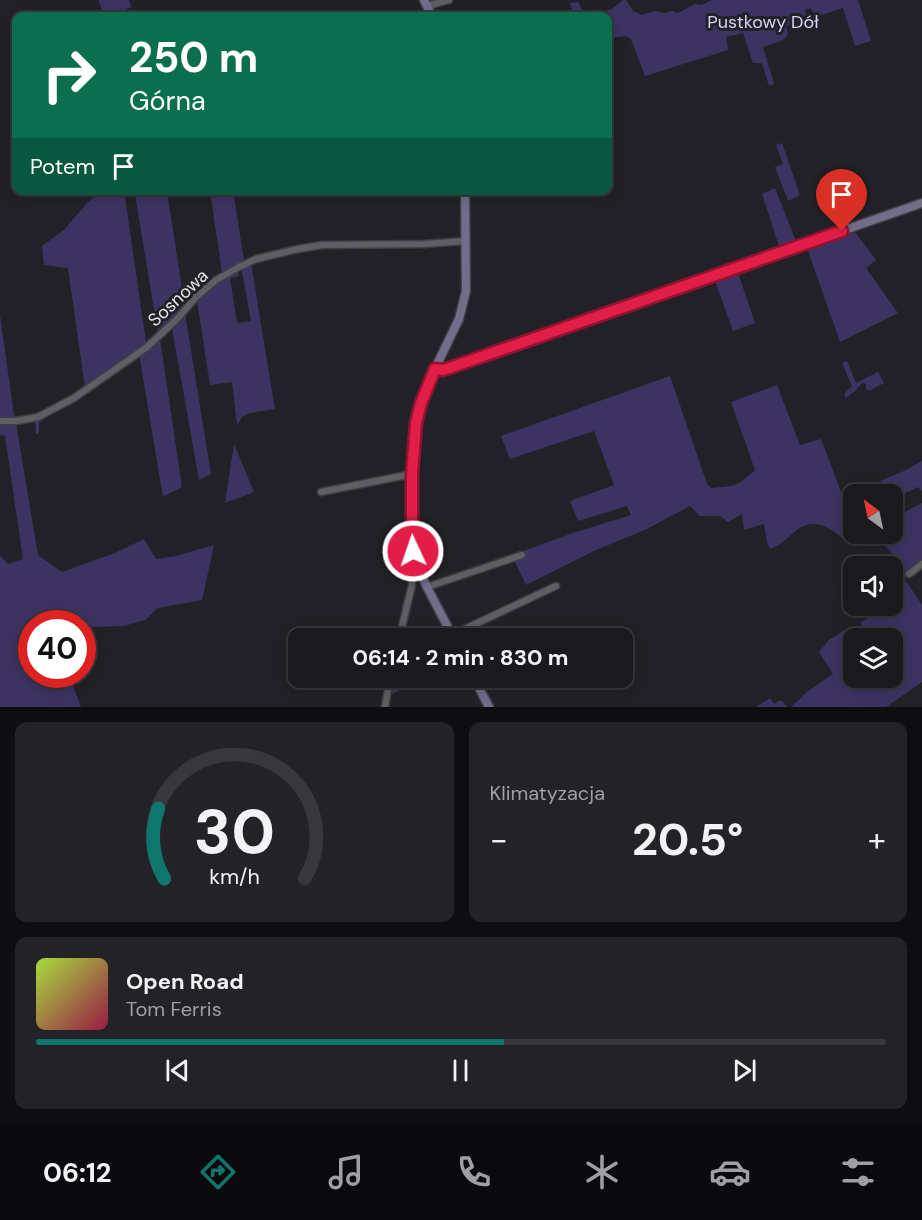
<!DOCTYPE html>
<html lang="pl">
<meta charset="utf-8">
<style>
:root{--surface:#1a191d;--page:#232226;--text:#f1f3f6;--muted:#9fa0a4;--line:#38383b;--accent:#0f766e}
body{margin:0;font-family:"DM Sans",sans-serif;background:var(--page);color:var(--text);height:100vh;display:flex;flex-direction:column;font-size:22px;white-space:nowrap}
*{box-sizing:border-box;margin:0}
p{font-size:20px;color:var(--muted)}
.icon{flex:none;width:33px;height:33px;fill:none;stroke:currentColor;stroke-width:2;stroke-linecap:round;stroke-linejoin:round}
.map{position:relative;height:707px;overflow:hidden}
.panel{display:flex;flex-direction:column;gap:15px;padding:15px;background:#0e0e10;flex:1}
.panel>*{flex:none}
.guide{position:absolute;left:12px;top:12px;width:600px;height:183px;border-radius:12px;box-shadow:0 3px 15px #0003,0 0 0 2px var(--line);background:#0b6e4f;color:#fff;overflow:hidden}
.needle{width:39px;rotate:327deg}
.fabs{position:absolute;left:843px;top:484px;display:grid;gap:12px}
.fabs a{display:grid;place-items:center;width:60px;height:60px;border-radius:12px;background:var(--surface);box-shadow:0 3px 15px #0003,0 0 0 2px var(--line);font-size:30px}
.speed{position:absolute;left:18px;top:610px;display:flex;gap:12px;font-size:30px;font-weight:700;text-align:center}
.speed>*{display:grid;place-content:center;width:78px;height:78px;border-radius:50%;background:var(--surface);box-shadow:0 3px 15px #0003,0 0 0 2px var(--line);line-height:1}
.speed .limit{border:9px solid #d22;background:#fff;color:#111}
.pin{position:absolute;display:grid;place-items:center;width:51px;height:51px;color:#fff;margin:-62px -26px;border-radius:50% 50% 50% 0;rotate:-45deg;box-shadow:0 0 6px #0007}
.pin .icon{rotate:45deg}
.me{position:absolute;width:66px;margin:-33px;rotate:357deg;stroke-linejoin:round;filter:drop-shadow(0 0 4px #0008)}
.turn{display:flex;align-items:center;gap:21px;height:126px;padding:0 18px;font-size:27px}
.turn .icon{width:78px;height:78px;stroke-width:2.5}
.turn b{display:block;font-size:42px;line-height:51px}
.then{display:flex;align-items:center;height:57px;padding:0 18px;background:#0003;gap:12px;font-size:22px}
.big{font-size:45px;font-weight:700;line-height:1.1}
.panel .widget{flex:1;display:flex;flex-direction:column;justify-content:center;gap:9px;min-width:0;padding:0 21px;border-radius:12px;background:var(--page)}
.panel .dial{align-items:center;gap:0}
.dial svg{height:156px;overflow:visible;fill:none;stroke:var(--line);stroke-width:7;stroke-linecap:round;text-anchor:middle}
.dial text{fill:var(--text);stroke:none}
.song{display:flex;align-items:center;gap:18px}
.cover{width:72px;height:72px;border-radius:9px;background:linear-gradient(135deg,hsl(80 70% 55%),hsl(340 70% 35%))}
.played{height:6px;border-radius:3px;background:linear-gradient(90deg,var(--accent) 55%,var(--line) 55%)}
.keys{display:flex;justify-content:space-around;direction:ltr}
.heat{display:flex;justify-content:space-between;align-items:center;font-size:33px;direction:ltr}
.panel .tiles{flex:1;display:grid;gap:15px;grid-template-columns:1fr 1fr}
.widget:last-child{grid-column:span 2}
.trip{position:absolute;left:288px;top:628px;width:345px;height:60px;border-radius:12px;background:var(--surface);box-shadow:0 3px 15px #0003,0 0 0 2px var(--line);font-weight:700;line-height:60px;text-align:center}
.tab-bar{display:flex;height:96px;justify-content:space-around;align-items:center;background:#0a0a0c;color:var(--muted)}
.tab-bar .icon{width:42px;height:42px}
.tab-bar .on{color:var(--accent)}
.tab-bar b{font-size:27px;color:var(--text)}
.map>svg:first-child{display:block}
</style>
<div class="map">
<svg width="922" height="707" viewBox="0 0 922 707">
<rect width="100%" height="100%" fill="#222127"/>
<g fill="#3d3362">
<polygon points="98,0 129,0 131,7 113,16 96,16 103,12"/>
<polygon points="623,0 626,0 633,11 642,15 655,11 665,13 672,11 678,13 695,4 702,5 712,0 858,0 871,41 855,46 843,8 815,17 811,8 805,10 807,19 786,26 788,35 781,41 763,47 774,84 769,86 762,63 753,63 743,33 726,37 728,50 645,76 631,39 626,36 608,38 608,16 593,16 612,9"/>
<polygon points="578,2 586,16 574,16 570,3"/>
<polygon points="782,143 800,195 788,201 775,167 783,164 776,145"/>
<polygon points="775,188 797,244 780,249 762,194"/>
<polygon points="101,191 167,191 185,308 158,334 135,195 125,197 146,342 85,388 68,268 44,265 42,246 64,230 87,203"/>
<polygon points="210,191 233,191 244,260 222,273"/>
<polygon points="855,232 876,260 866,268 898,313 840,342 807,248"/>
<polygon points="251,263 275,409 250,413 242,417 237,426 232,382 210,385 197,301 204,293 238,269 239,276 230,278 237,323 251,321 241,267"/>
<polygon points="738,273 755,323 733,331 715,281"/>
<polygon points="185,313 211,474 199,480 172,328"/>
<polygon points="0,315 14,415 15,419 0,419"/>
<polygon points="160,339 182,487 163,497 139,353"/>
<polygon points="847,361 856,383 878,372 884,383 869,391 866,389 866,384 862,383 855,391 846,398 844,394 852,386 842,363"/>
<path d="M 670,376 L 707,484 L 711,488 C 736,486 736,487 755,470 L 731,402 L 777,385 L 800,445 L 821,439 L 843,497 L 906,470 L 922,461 L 922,491 L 918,487 L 893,499 L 892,495 L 854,495 L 854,534 L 855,534 L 843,539 C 830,527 815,518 798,529 C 789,536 782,545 770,549 C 766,543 766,532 764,524 L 744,530 L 742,514 L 728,522 L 720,516 L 700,516 L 690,506 L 647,529 L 596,550 L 526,585 L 514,560 L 523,557 L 521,552 L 573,533 L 631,515 L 627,506 L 578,521 L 570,501 L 614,485 L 594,431 L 510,459 L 501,436 Z"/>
<polygon points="53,411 39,423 39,433 36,434 35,421 16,423 38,555 62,572 115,553 144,539 156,559 176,556 214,545 202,600 158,608 145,620 124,626 83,627 82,624 32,624 32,675 69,675 81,707 0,707 0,556 8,564 23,559 5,436 0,435 0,422"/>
<polygon points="234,444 254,492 225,503"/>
<polygon points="922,503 922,561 908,572 875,534 892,534 893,518"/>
<polygon points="906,581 922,605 922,682 886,707 791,707 807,692 833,674 819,652 829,640 845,630 853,645 854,678 892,678 892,639 861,639 867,635 860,622 876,614 883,606 892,606 893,596"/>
<polygon points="393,678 416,678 421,689 407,686 389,696"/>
<polygon points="522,678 549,678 527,689"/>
<polygon points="770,698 774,704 778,701 782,701 787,707 756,707"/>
</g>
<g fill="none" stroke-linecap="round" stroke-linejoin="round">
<g stroke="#3f3e44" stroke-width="9">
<g id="street">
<polyline points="427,6 449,0"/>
<polyline points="0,421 16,421 38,417 74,398 147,347 177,319 196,297 216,280 239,267 256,259 298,249 322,245 424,244 466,241"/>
<polyline points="321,492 412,474"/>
<polyline points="909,574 922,564"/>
<polyline points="427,587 522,555"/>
<polyline points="452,635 556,586"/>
<polyline points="399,639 412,585 412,575 414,560"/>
<polyline points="385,707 390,678"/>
</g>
</g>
<g stroke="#3f3e44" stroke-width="11">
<g id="secondary">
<polyline points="424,0 432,16"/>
<polyline points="435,369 443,370 451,367 922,203"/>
<polyline points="454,639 427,587 414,559 412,538 412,474 416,423 421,403 429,381 459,319 466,291 465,190"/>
<polyline points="474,678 489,707"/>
</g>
</g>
<use href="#street" stroke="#5f5e65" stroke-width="6"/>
<use href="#secondary" stroke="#726d89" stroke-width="8"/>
</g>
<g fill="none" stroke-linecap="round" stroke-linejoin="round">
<g stroke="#92132f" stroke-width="15">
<polyline id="route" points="413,551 412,538 412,474 416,423 421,403 435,369 443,370 452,367 842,231"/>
</g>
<use href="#route" stroke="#e11d48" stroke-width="10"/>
</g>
<g text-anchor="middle" stroke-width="6" stroke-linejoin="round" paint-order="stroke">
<g font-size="18" fill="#d7d2f5" stroke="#222127">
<text x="763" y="28">Pustkowy Dół</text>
</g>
<g font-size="18" fill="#e4e3e7" stroke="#222127">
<text transform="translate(178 298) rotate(-43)" y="6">Sosnowa</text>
</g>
</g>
</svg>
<div class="fabs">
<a><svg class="needle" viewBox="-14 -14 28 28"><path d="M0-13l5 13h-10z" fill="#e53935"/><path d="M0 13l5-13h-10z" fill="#9fa0a4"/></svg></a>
<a><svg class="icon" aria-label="sound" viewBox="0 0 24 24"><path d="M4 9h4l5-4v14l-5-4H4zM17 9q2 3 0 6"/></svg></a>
<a><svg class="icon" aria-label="layers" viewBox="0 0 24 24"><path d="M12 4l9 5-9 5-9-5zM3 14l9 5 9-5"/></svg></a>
</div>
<div class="speed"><div class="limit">40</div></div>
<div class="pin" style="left:842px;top:231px;background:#d93025"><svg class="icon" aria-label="arrive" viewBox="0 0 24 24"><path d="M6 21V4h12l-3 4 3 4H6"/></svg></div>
<svg class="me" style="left:413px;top:551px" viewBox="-20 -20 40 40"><circle r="17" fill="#e11d48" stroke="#fff" stroke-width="3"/><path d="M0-11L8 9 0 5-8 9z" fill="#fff"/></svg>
<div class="trip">06:14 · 2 min · 830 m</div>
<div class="guide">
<div class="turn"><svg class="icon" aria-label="right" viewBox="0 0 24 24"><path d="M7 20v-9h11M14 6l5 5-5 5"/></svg><div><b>250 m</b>Górna</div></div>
<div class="then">Potem<svg class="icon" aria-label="arrive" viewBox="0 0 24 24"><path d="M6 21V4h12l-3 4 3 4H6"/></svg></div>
</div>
</div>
<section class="panel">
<div class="tiles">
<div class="widget dial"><svg viewBox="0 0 100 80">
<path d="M14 69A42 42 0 1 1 86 69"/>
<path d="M14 69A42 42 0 0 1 11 33" stroke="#0f766e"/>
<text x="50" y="56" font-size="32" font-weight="700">30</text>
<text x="50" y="72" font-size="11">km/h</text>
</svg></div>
<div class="widget"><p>Klimatyzacja</p>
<div class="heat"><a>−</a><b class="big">20.5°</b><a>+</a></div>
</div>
<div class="widget">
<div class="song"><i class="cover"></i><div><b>Open Road</b><p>Tom Ferris</p></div></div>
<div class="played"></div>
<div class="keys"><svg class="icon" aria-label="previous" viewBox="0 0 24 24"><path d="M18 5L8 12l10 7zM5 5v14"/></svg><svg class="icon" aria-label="pause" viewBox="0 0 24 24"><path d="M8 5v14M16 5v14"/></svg><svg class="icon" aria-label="next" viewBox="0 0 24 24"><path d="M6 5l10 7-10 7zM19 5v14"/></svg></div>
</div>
</div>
</section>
<nav class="tab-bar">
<b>06:12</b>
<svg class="icon on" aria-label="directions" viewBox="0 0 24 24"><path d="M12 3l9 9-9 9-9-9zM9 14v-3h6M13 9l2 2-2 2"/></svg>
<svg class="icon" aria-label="music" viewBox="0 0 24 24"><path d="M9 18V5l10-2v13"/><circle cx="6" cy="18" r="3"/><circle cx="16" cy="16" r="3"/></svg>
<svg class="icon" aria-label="phone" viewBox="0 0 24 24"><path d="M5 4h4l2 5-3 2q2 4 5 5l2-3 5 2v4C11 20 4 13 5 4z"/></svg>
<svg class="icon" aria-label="climate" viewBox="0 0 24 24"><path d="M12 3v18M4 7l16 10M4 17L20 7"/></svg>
<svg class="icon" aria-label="car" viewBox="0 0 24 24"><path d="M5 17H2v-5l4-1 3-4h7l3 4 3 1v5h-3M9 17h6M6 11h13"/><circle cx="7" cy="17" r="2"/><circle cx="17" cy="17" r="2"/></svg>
<svg class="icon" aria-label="filters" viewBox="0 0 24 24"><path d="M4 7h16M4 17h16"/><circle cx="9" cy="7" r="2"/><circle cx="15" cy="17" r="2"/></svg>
</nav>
